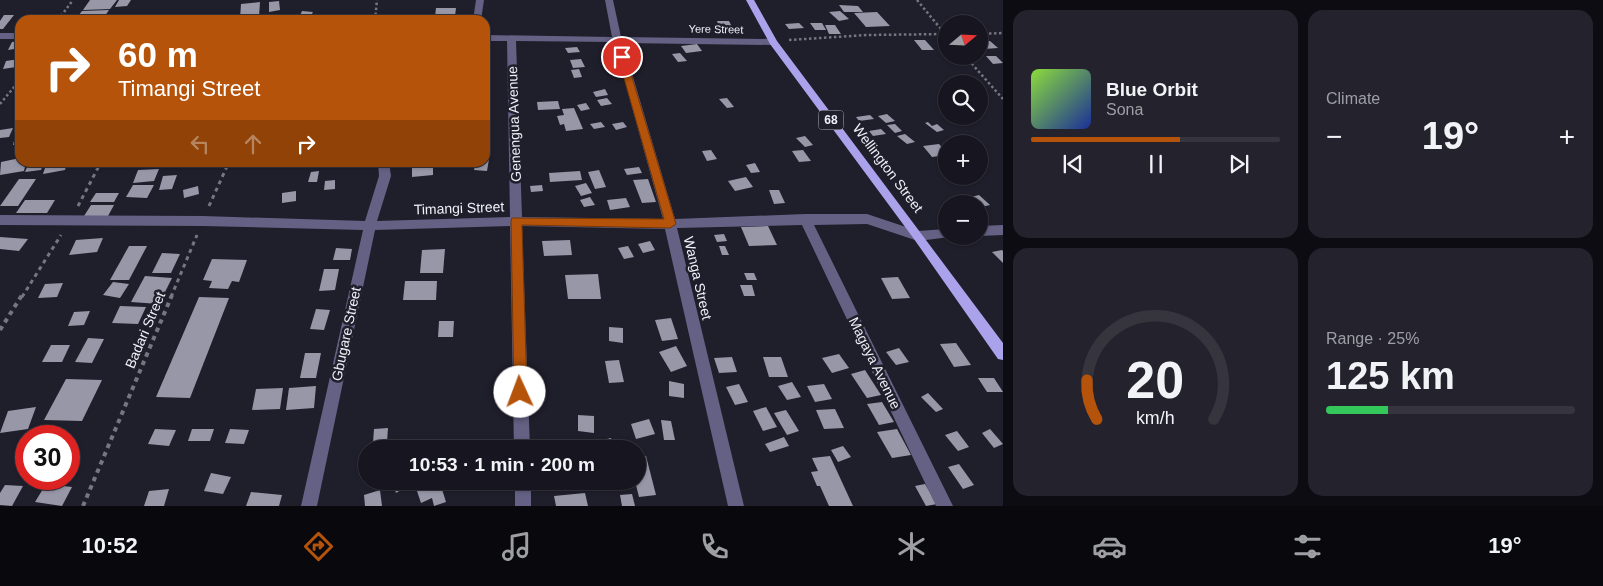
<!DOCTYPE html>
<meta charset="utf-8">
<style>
:root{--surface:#171620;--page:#24232d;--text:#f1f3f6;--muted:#9e9fa5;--line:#36353e;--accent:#b45309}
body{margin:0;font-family:Arial,sans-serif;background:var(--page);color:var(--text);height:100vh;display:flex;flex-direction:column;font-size:19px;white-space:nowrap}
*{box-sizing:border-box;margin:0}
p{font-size:16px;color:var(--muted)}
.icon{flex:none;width:28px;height:28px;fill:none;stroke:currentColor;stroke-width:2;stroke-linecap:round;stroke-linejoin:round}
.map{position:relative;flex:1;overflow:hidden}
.drawer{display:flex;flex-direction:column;gap:10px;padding:10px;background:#0d0c12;width:600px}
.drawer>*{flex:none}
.top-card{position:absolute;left:15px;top:15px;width:475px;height:152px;border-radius:15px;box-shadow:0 1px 4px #0004,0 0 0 1px var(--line);background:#b45309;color:#fff;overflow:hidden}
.needle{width:32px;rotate:71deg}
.buttons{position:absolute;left:938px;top:15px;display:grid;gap:10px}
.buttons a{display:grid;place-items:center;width:50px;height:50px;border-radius:50%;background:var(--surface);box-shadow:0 1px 4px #0004,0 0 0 1px var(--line);font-size:25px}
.speed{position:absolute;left:15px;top:425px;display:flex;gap:10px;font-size:25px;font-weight:700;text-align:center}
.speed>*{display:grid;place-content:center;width:65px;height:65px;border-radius:50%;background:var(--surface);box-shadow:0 1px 4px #0004,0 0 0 1px var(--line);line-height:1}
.speed .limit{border:8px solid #d22;background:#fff;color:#111}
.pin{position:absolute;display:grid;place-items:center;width:42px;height:42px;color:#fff;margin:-21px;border:2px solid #fff;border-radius:50%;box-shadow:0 1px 5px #0007}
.me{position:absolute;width:55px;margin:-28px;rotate:358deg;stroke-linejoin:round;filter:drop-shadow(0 0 4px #0008)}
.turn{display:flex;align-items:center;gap:18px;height:105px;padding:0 20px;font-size:22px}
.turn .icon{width:65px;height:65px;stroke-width:2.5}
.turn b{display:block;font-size:35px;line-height:42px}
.lanes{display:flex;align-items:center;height:48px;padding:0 20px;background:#0003;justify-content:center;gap:25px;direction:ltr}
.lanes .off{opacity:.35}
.big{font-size:38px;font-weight:700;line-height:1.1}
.drawer .widget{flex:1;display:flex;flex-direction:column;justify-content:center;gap:8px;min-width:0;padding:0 18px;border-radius:15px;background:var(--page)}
.drawer .dial{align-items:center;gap:0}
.dial svg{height:130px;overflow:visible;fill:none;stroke:var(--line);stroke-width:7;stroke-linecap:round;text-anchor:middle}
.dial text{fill:var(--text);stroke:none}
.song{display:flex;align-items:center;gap:15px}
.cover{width:60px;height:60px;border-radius:8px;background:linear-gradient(135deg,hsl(90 70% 55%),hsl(230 70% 35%))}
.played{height:5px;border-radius:2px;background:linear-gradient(90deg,var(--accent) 60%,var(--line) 60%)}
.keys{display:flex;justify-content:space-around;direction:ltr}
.heat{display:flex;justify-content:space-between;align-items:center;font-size:28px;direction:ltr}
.charge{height:8px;border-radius:4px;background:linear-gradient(90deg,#34c759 25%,var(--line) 0)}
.drawer .tiles{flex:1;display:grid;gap:10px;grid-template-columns:repeat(2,1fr)}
.trip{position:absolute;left:358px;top:440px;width:288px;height:50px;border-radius:25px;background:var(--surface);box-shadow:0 1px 4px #0004,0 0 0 1px var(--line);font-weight:700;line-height:50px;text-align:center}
.dock{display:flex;height:80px;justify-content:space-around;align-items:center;background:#09090d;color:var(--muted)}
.dock .icon{width:35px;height:35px}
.dock .on{color:var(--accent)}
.dock b{font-size:22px;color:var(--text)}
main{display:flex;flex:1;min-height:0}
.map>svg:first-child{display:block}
</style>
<main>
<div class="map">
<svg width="1003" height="506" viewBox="0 0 1003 506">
<rect width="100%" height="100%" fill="#1f1e2b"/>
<g fill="#9897a8">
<polygon points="90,0 117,0 110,9 83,10"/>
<polygon points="119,0 131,0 127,6 115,7"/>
<polygon points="279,1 280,10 269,12 269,2"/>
<polygon points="260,2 259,17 240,19 241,4"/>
<polygon points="839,5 858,6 863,12 844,12"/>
<polygon points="436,8 456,8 455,16 449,16 449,20 442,20 443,17 435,17"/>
<polygon points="109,10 102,20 75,20 82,11"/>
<polygon points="302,11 313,12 309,19 299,18"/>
<polygon points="840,11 849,19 839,21 829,12"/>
<polygon points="877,12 890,26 866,27 854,13"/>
<polygon points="4,15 14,15 3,29 0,29 0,21"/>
<polygon points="717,21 729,21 732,27 719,27"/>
<polygon points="799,23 804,28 789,29 785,24"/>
<polygon points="810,23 822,23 826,30 815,30"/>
<polygon points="825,25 835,25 841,34 829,34"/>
<polygon points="914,40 925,40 934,50 922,50"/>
<polygon points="20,41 20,48 8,50 12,42"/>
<polygon points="979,41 990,41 998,48 984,49"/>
<polygon points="697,44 702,51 686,53 681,46"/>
<polygon points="577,47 580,52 568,53 565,48"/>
<polygon points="680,53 687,61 678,62 672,54"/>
<polygon points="986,56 996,56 1003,63 993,64"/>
<polygon points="19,59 16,67 3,69 6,61"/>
<polygon points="581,59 585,67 573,68 570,60"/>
<polygon points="579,69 582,77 574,78 571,70"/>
<polygon points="605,89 608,95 596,97 593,92"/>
<polygon points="607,98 612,104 601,106 597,100"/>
<polygon points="727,98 734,107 727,108 719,99"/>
<polygon points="558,101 560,109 538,110 537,102"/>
<polygon points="586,103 590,109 581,111 577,105"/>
<polygon points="574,108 583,129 566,131 564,124 560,125 557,116 564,115 562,109"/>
<polygon points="887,114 895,121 886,123 878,116"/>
<polygon points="870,115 874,119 859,121 856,117"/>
<polygon points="949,116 957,116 965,124 958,125"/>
<polygon points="601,122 605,127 594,129 590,124"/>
<polygon points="623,122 627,127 616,130 612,124"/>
<polygon points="928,122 932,126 937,124 944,130 937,132 925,123"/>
<polygon points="895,124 902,131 895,133 887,125"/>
<polygon points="20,127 20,144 13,145 17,128"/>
<polygon points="13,128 9,137 0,138 0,130"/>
<polygon points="881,129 886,134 873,136 869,131"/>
<polygon points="905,134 915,142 907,144 897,136"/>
<polygon points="805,136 813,145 805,147 796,138"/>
<polygon points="939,144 946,152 946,155 932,157 923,146"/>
<polygon points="711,150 717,159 707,161 702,151"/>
<polygon points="803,150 811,161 799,162 792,151"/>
<polygon points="20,158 20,162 26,162 24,171 0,175 1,162"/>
<polygon points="485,159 489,159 487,171 474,170 476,162 485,162"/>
<polygon points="44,162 41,170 25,172 28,165"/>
<polygon points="47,162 67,162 65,170 43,174"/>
<polygon points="340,162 354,162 353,167 339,168"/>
<polygon points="755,163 760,172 751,173 746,165"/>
<polygon points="433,166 433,175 412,177 412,168"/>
<polygon points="639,167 642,173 627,175 624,169"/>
<polygon points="159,169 154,181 133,183 138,170"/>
<polygon points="599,170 606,187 595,189 588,172"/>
<polygon points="319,171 317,182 308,182 311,172"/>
<polygon points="580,171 582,180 550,182 549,173"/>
<polygon points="177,175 172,189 159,190 163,176"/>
<polygon points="746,177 753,187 735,191 728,181"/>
<polygon points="19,179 36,179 18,206 0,206"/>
<polygon points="648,179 656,202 642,203 633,180"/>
<polygon points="335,180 335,189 324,190 325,181"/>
<polygon points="586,183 592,193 581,196 575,186"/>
<polygon points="133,185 154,185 147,198 126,197"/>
<polygon points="542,185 543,191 531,192 530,186"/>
<polygon points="198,186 199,194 184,198 183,190"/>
<polygon points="769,190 779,190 785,203 774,204"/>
<polygon points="296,191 296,201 282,203 282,193"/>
<polygon points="96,193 119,193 114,202 90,202"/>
<polygon points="979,195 990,205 981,207 971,197"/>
<polygon points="590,197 595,205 584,207 580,200"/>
<polygon points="626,198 630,207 610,210 607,200"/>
<polygon points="25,200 55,200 47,213 16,213"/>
<polygon points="91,205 114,205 108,216 84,216"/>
<polygon points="768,226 777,245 749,246 741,227"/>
<polygon points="724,234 727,241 717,242 714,235"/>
<polygon points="0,237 28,239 19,251 0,249"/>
<polygon points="103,238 97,252 69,255 76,240"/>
<polygon points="570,240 572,255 544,256 542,241"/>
<polygon points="650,241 655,250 643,253 638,244"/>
<polygon points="129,246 147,246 129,280 110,280"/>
<polygon points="628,246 634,257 624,259 618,248"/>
<polygon points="719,246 725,246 729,255 722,255"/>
<polygon points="336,248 352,249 350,260 333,260"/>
<polygon points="445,249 443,273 420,273 422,250"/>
<polygon points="1002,250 1003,251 1003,263 992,252"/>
<polygon points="162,253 180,254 171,273 152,273"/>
<polygon points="212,259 247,260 239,282 232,281 228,289 209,288 212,281 203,280"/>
<polygon points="324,269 339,269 335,290 319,291"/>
<polygon points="744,273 754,273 757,280 747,280"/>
<polygon points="598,274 601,299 568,299 565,275"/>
<polygon points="145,276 172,278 159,304 131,302"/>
<polygon points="898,277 910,298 892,299 881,278"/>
<polygon points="405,281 437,281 436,300 403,300"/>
<polygon points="113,282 129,284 120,298 103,295"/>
<polygon points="63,283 57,297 38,298 45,284"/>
<polygon points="740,285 752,285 755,296 744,296"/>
<polygon points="199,297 229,298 190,398 156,397"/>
<polygon points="120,306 146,307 138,324 112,323"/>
<polygon points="316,309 330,310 324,330 310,329"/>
<polygon points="90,311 84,325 68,326 74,312"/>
<polygon points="671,318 678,339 662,341 655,320"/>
<polygon points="439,321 454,321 453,337 438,337"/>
<polygon points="609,327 623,328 623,343 609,341"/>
<polygon points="88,338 104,339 92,363 75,362"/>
<polygon points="956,343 971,365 954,367 940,344"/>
<polygon points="51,345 70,345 62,362 42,362"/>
<polygon points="676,346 687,366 671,372 659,352"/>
<polygon points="899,348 909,362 896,365 886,352"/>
<polygon points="305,353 321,353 316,378 300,378"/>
<polygon points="839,354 849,368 832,373 822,358"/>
<polygon points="732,357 737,372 719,373 714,358"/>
<polygon points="763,357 781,357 788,377 769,377"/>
<polygon points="619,360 624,382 609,383 605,361"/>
<polygon points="865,370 881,395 867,398 851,374"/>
<polygon points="978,378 994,378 1003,392 987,392"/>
<polygon points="66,379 102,380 82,421 44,420"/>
<polygon points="669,381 684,384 684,398 669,396"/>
<polygon points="792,382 801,397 787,400 778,386"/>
<polygon points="739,384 748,402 735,405 726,387"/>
<polygon points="824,384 832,399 815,402 807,386"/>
<polygon points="316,386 314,408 286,410 289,388"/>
<polygon points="283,388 280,409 252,410 256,389"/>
<polygon points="928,393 943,409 936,412 921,397"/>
<polygon points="882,402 894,422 879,425 867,404"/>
<polygon points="36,407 28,429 0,433 8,411"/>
<polygon points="766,407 777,427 763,431 753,411"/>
<polygon points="835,409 844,428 824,429 816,410"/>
<polygon points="786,410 799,431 787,435 774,413"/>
<polygon points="578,415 594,416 594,433 578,431"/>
<polygon points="649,419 655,434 636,439 631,424"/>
<polygon points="661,420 671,421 675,440 664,440"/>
<polygon points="388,428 387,442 373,443 374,429"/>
<polygon points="155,429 176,430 169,446 148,444"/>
<polygon points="192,429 214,429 210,441 188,441"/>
<polygon points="230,429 249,430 244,444 225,443"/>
<polygon points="897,429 911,455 892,458 877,432"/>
<polygon points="990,429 1003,444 994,448 982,433"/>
<polygon points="957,431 969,447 958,451 945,435"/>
<polygon points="784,437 789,446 770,452 765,444"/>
<polygon points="611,438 614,449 598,449 595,442"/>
<polygon points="407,441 422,442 421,449 406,449"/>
<polygon points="843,446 851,457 838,462 831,450"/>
<polygon points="646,456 656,495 639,497 635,481 636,457"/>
<polygon points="830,456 853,506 829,506 820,486 817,486 811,472 818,471 812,458"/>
<polygon points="959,464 974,485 963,489 948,467"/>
<polygon points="211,473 231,477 223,494 204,491"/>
<polygon points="394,481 417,481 396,493 392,482"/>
<polygon points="427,481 428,488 440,483 446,502 434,506 432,498 421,503 415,485"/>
<polygon points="46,484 72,487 62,506 35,502"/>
<polygon points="925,484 937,504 926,506 915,486"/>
<polygon points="5,485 23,486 12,506 0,505 0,493"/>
<polygon points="169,489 164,506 144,506 149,491"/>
<polygon points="380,490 382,506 365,506 364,495"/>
<polygon points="251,492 282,495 279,506 246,506"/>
<polygon points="585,493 588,506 556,506 554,496"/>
<polygon points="632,494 635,506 622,506 620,495"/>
</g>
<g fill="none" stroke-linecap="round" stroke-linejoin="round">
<g stroke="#767581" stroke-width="2.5" stroke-dasharray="2.5 2.5" stroke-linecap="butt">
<polyline points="917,0 945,34"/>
<polyline points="58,20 73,0"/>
<polyline points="375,20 377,0"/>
<polyline points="979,34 1003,33"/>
<polyline points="789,40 867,35 946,34"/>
<polyline points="965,56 1003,99"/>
<polyline points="0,104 20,80"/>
</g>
<g stroke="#767581" stroke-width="3" stroke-dasharray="4 4" stroke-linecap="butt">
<polyline points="78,206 101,162"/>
<polyline points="209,206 229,162"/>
<polyline points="22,297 61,235"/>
<polyline points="171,297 197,235"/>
</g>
<g stroke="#767581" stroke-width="4" stroke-dasharray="4.5 4.5" stroke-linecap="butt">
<polyline points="0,330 22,295"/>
<polyline points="83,506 172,295"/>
</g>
<g fill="#646184" fill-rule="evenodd">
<polygon points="476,0 484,0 481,20 473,20"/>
<path d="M 605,0 L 613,0 L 621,37 L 773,39 L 777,42 L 773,45 L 623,43 L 675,219 L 805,214 L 867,214 L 918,231 L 946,229 L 946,236 L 950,237 L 918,241 L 867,224 L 814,225 L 953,506 L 936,506 L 802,225 L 677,228 L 744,506 L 728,506 L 665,229 L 522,226 L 530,449 L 514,449 L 510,226 L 375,230 L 317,506 L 301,506 L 363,230 L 203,226 L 0,225 L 0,215 L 203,216 L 365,221 L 379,176 L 378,162 L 389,162 L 391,176 L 377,221 L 510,217 L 507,41 L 485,41 L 485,35 L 612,37 ZM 516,41 L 614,42 L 663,219 L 522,217 Z"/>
<rect x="0" y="33" width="20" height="6"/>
<polygon points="1003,225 1003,235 979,236 979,226"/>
<rect x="515" y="481" width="16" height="25"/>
</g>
<polygon fill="#aaa3eb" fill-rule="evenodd" points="746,0 754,0 777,41 1003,343 1003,360 998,359 914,239 770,44"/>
</g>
<polygon fill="#b45309" stroke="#753606" points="619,55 626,57 676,224 670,228 522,225 527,392 525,396 520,398 516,396 514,392 511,221 512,218 664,219 618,57"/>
<g text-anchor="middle" stroke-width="5" stroke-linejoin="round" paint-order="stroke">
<g font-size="11" fill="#f0eff8" stroke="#1f1e2b">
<text transform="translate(716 29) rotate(1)" y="4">Yere Street</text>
</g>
<rect fill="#1f1e2b" stroke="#b1b0ba" stroke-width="1" x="818.5" y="110.5" width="25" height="19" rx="4"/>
<g font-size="12" font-weight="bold" fill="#f0eff8">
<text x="831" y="124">68</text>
</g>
<g font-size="14" fill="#f0eff8" stroke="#1f1e2b">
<text transform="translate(514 124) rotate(-92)" y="5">Genengua Avenue</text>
<text transform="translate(888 168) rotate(53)" y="5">Wellington Street</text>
<text transform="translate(459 208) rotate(-2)" y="5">Timangi Street</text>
<text transform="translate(698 278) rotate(77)" y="5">Wanga Street</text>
<text transform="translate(145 330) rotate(-67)" y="5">Badari Street</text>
<text transform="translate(346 334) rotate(-78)" y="5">Gbugare Street</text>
<text transform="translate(875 363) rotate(64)" y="5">Magaya Avenue</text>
</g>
</g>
</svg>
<div class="buttons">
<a><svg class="needle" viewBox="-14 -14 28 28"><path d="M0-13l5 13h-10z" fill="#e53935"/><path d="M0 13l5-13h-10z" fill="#9e9fa5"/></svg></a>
<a><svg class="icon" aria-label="search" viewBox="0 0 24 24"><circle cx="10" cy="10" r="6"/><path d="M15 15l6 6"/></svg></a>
<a>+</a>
<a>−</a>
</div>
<div class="speed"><div class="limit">30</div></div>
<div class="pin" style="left:622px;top:57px;background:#d93025"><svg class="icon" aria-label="arrive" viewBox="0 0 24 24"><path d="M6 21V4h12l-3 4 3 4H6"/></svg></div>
<svg class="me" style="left:520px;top:392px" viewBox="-20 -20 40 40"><circle r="19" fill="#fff"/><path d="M0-13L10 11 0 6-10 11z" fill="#b45309"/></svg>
<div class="trip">10:53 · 1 min · 200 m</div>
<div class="top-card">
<div class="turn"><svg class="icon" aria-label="right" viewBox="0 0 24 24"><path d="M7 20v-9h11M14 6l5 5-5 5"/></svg><div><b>60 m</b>Timangi Street</div></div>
<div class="lanes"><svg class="icon off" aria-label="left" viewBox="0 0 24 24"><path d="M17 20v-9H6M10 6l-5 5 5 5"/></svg><svg class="icon off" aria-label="ahead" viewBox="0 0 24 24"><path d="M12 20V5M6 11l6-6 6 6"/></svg><svg class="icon" aria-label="right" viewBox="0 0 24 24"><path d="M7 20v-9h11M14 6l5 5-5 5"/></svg></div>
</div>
</div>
<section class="drawer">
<div class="tiles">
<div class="widget">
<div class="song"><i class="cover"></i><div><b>Blue Orbit</b><p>Sona</p></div></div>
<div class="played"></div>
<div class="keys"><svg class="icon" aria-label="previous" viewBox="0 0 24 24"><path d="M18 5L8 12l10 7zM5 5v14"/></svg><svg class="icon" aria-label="pause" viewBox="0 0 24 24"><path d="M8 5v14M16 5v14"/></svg><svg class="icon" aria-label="next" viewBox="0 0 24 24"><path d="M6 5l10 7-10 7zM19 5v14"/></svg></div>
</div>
<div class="widget"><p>Climate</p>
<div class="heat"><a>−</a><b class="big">19°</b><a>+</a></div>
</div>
<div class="widget dial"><svg viewBox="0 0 100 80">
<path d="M14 69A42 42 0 1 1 86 69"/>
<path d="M14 69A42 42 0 0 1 8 45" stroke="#b45309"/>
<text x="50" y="56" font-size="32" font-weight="700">20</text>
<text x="50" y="72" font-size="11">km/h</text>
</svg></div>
<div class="widget"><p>Range · 25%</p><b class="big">125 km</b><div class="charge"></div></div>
</div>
</section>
</main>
<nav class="dock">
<b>10:52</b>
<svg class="icon on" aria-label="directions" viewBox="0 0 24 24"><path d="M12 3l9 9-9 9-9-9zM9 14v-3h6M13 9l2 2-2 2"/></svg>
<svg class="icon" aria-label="music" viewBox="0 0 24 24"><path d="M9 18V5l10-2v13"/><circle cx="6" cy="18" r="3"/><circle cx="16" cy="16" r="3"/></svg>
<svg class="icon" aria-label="phone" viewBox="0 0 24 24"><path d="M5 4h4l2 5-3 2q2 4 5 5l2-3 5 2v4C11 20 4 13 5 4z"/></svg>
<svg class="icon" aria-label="climate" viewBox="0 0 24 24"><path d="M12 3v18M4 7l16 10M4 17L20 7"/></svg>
<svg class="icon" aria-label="car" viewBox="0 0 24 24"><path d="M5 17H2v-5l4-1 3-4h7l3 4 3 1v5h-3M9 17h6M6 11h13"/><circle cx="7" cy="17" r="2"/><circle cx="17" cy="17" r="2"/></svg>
<svg class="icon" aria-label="filters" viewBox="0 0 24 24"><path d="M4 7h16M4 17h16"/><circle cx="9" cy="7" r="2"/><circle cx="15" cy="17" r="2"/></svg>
<b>19°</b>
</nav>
